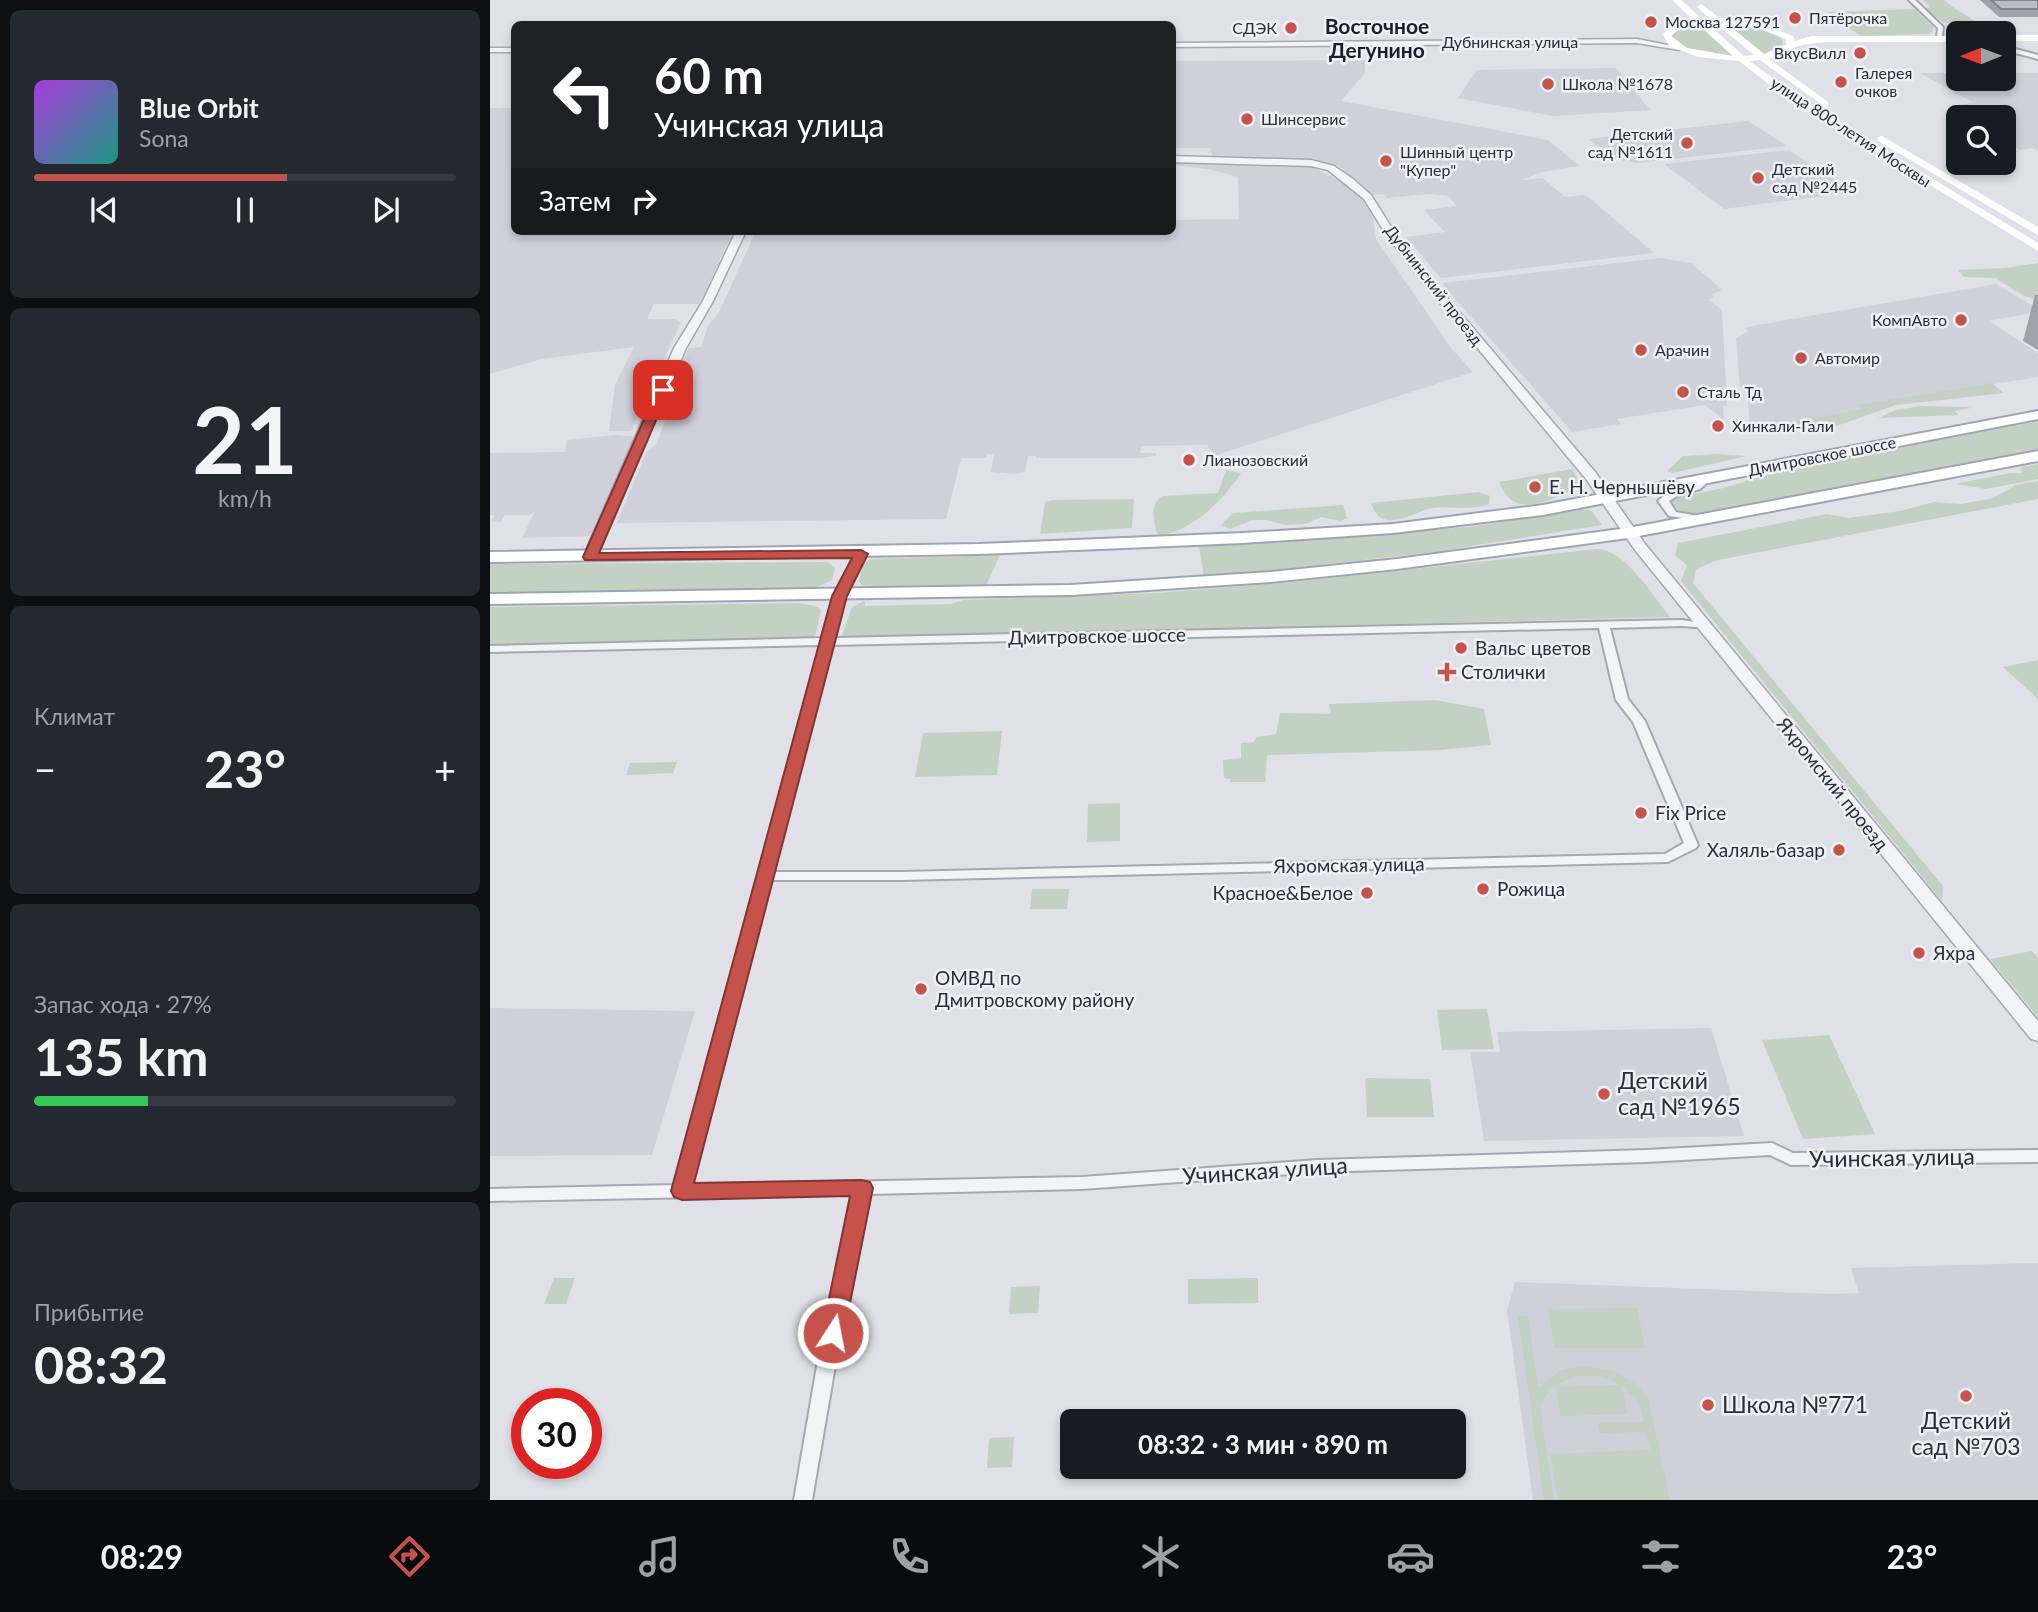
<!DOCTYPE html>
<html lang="ru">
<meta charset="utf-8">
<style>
:root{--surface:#171b24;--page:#242831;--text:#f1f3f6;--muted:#9ea1a6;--line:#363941;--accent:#c5534c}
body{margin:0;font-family:Lato,sans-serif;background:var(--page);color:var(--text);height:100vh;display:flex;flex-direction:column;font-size:26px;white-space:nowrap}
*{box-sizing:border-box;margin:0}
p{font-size:23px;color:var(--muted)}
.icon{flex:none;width:38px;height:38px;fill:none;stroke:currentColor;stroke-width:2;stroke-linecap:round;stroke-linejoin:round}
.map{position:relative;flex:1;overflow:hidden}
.sheet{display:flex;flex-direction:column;gap:10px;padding:10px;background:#0d0f14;width:490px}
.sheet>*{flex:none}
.banner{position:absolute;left:21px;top:21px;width:665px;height:214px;border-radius:10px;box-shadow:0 4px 10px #0003;background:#202124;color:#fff;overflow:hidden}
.needle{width:46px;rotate:269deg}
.fabs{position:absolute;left:1456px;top:21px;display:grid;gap:14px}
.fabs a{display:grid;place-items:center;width:70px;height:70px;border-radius:10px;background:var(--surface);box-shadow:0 4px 10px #0003;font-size:35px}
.speed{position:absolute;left:21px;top:1388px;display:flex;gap:14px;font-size:35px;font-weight:700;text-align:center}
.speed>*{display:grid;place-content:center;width:91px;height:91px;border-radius:50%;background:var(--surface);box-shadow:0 4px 10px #0003;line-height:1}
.speed .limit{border:10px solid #d22;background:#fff;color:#111}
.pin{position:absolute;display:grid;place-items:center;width:60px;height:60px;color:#fff;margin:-30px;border-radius:14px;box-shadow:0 4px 10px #0006}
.me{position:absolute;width:77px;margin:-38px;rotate:11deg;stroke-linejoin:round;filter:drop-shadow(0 0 5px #0008)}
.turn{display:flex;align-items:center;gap:24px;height:147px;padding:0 28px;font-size:32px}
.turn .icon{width:91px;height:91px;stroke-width:2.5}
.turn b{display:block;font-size:49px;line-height:60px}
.then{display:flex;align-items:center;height:66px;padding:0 28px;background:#0003;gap:14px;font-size:26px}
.big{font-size:52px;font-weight:700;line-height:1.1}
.sheet .widget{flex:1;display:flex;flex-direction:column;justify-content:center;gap:10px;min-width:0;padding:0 24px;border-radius:10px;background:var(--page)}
.sheet .dial{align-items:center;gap:0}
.dial b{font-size:91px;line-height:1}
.song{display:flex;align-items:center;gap:21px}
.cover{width:84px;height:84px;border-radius:10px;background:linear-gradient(135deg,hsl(280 70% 55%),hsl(170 70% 35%))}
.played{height:7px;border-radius:4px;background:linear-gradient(90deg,var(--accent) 60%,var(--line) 60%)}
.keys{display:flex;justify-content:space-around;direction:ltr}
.heat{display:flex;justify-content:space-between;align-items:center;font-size:38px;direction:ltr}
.charge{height:10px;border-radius:5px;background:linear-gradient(90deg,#34c759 27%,var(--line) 0)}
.trip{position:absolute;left:570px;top:1409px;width:406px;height:70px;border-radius:10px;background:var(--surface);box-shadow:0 4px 10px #0003;font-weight:700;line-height:70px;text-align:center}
.tab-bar{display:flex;height:112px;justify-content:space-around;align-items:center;background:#090b0e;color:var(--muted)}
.tab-bar .icon{width:49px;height:49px}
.tab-bar .selected{color:var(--accent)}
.tab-bar b{font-size:32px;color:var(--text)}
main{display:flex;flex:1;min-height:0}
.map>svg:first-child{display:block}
</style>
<main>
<section class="sheet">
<div class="widget">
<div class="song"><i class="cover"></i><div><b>Blue Orbit</b><p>Sona</p></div></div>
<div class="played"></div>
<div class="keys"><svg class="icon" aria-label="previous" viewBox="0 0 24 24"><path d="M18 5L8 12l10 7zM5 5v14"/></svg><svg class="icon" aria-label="pause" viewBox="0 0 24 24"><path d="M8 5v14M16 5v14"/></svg><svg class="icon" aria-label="next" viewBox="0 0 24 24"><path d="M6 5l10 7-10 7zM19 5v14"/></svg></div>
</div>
<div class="widget dial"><b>21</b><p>km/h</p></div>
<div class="widget"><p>Климат</p>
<div class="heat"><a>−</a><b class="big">23°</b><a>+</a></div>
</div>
<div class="widget"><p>Запас хода · 27%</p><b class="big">135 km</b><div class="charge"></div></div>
<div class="widget"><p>Прибытие</p><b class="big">08:32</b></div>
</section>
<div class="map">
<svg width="1548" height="1500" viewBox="0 0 1548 1500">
<rect width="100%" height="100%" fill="#e0e1e8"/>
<g fill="#ced0da">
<polygon points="875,60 875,73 851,101 1058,140 1090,166 1052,172 1032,180 1053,178 1075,197 1096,195 1164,253 951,278 916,237 955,232 934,210 967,206 958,196 939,194 896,198 893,194 882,195 849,166 826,160 723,157 720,148 683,148 683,61"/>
<polygon points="1126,68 1160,110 1063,116 968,98 987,70"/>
<polygon points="1430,73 1468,73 1468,79 1514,79 1514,73 1548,73 1548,151 1543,148 1530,150 1516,142 1521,141 1514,137 1514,117 1478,117 1458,106 1484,103"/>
<polygon points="0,108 24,108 24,231 243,231 210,304 164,304 157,319 184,319 191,322 141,431 119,431 125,385 144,347 52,359 0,374"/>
<polygon points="1258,121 1297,146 1147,163 1124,159 1098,139"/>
<polygon points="1299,150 1363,192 1234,209 1174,164"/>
<polygon points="683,162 804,165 822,167 855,183 875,202 883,217 886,239 961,348 983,372 724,456 717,445 651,446 650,453 666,453 666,456 650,458 546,458 546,456 538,456 535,472 526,474 501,472 504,454 497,454 496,458 471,458 456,519 127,523 156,453 166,445 175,421 171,416 199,348 211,347 218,326 228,314 266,231 682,231 683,220 749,219 748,177 722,170 683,165"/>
<polygon points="1170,258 1201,263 1232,290 1222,294 1223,298 1218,299 1232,310 1237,406 1233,406 1234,420 1215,405 1127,419 1131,424 1082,432 954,286 953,283"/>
<polygon points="1506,284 1548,309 1548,312 1499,321 1548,353 1548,377 1370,405 1373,409 1297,423 1273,431 1260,428 1257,388 1250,387 1246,338 1258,331 1256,327"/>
<polygon points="126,435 148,437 102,536 32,538 45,511 39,515 15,515 11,522 1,522 5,516 0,515 0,453 75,452 77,440"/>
<polygon points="0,1008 205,1011 162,1155 0,1156"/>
<polygon points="1221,1028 1254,1136 994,1141 980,1052 1010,1052 1007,1032"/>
<polygon points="1548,1263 1548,1500 1043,1500 1017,1310 1025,1282 1342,1294 1369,1293 1361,1268"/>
</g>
<g fill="#c2d1c1">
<path d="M 1433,0 L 1454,0 C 1464,9 1474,13 1484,21 L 1454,23 L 1434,8 L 1440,7 Z"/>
<polygon points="1425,9 1443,27 1443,31 1439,34 1371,36 1337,12"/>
<polygon points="1234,23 1271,29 1292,39 1293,44 1273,55"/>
<polygon points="1207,24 1243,56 1192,47 1180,37 1188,29"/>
<polygon points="1548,263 1548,300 1534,296 1505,278 1474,277 1468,270 1515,268"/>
<polygon points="1502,383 1514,393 1406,405 1338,429 1333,426 1288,433 1273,431 1297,423 1372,409 1368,405"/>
<polygon points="1430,406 1477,407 1481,408 1465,411 1469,415 1388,418 1406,410"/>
<polygon points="1548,421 1548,449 1208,515 1190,512 1181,502 1185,498 1233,488 1293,470"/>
<polygon points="1227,454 1257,456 1182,473 1177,471 1193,456"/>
<polygon points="1548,464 1548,479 1496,489 1466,484 1520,473 1533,473 1530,468"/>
<path d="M 1082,469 L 1088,480 L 1087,487 C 1071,496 1034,515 1018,497 C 1014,493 1012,487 1009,482 Z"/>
<path d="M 736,470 L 751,473 C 733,501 705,528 671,536 L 666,532 C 664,517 659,504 673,496 L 728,493 Z"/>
<polygon points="1548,481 1548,499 1228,560 1206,569 1203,583 1453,886 1452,901 1191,581 1197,566 1185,555 1188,543 1337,514 1358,518 1410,511 1444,502 1471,504 1503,498 1526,485"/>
<path d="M 989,492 L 1000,496 L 999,504 C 981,511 962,506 943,508 C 924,511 892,537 881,503 Z"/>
<polygon points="644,499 642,528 550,534 555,502 562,500"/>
<polygon points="853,505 857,518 851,521 831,517 816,524 796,525 776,520 763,520 740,529 731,525 743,513"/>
<polygon points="1096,509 1102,511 1112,525 945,552 714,578 709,546 979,527"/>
<path d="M 1107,549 C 1135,549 1163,596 1180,617 L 351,638 L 362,607 L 375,601 L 375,606 L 461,604 L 473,600 L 667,593 L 804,582 Z"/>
<polygon points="510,555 495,588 378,587 371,585 369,581 373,564 380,559"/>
<polygon points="337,562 345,568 342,580 327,587 0,594 0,564"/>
<polygon points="310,603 328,607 331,610 326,634 322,638 0,646 0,607"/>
<polygon points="1548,660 1548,699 1513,667"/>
<polygon points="945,700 994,709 1001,745 951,750 777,755 775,782 740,782 740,779 734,778 733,760 751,758 751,743 764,742 767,737 786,734 790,713 841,714 839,704"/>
<polygon points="512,731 507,775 425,777 433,733"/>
<polygon points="187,762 183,773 136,775 140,763"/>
<polygon points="630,803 630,841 597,842 598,804"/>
<polygon points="542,889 579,889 577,909 540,909"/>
<polygon points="1542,951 1548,958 1548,1017 1500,959"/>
<polygon points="997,1009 1004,1049 952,1050 947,1010"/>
<polygon points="1339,1035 1385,1134 1313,1139 1272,1040"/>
<polygon points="875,1078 940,1079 944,1117 877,1117"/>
<polygon points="64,1278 85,1278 76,1304 54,1304"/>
<polygon points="768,1278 768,1303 698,1304 698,1279"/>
<polygon points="550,1286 548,1313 519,1314 521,1287"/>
<polygon points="1147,1308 1155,1348 1064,1348 1058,1309"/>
<path d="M 1028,1316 L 1038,1316 L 1048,1387 L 1071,1370 L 1091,1366 L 1123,1371 L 1143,1382 L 1158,1397 L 1180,1500 L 1068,1500 L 1060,1454 L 1160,1450 L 1155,1432 L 1110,1433 L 1108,1423 L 1154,1422 L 1149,1402 L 1132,1386 L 1137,1414 L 1071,1416 L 1066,1387 L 1130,1385 C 1102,1367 1064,1375 1050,1406 L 1064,1500 L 1054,1500 Z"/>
<polygon points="524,1437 522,1467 497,1468 499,1438"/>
</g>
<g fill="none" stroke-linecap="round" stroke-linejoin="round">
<g stroke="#a5a7b2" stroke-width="4">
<g id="minor">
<polygon points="1419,0 1425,0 1453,27 1452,36 1454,40 1450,40 1447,37 1448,28"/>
<polygon points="1514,46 1548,55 1548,59 1514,50"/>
<path d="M 1216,476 L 1221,479 L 1210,489 L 1187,496 L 1179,501 L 1186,512 L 1214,517 L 1214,521 L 1179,516 L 1168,501 C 1177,491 1189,491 1201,486 C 1206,483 1211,479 1216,476 Z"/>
<path d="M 371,551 L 376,554 L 354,596 L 344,638 L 1192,620 L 1218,624 L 1220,626 L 1218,628 L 1192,626 L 1120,628 L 1138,699 L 1155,721 L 1208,845 L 1206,848 L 1178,862 L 411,880 L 281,880 L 202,1185 L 592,1177 L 827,1160 L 1157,1150 L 1282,1143 L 1303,1153 L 1548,1150 L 1548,1162 L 1301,1165 L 1280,1155 L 1157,1162 L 827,1172 L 592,1189 L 379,1194 L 346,1360 L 322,1500 L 304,1500 L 328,1360 L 363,1194 L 0,1201 L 0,1189 L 186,1185 L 330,645 L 0,652 L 0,646 L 332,638 L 344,596 L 366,554 ZM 1109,628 L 1126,700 L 1143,722 L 1194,843 L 1175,854 L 411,872 L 283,872 L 342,645 Z"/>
</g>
</g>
<g stroke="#a5a7b2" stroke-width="3">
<g id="tertiary">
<polygon points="1147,39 1193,48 1189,50 1147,43 682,47 682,43"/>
<rect x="0" y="48" width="24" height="4"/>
<polygon points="682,156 821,160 844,166 863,179 881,195 905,233 949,288 1106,473 1155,544 1548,1021 1548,1041 1541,1039 1145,550 1096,479 941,292 897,236 874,199 838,170 821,166 682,162"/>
<polygon points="246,231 256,231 223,301 196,348 107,557 105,560 95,560 93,557 184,348 213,301"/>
</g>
</g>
<g stroke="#a0a3b3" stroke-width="4">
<g id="primary">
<polygon points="1548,411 1548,419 1053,515 903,533 753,543 489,554 0,562 0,552 489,544 753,533 903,524 1053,505"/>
<polygon points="1548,451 1548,461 1138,538 907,569 781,582 581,595 0,604 0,594 581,585 781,572 907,559 1138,528"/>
</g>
</g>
<use href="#minor" fill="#f2f3f6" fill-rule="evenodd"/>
<use href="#tertiary" fill="#f2f3f6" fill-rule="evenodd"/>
<g fill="#fff" fill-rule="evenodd">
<path d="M 1182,0 L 1191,0 L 1212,19 L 1219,18 L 1207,7 L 1211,4 L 1230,18 L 1274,25 L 1303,36 L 1305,41 L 1321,36 L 1468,36 L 1468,42 L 1335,42 L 1311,45 L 1279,59 L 1338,102 L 1338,106 L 1335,107 L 1270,60 L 1260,61 L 1302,93 L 1548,243 L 1548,251 L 1296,97 L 1249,61 L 1208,57 L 1179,46 L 1173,34 L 1182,26 L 1203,20 ZM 1217,23 L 1225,23 L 1264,55 L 1254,56 ZM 1236,23 L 1271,29 L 1296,39 L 1296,45 L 1274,54 ZM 1208,24 L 1243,56 L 1197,48 L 1181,36 L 1188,30 Z"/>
<rect x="1514" y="35" width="34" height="6"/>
<polygon points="1392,136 1548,227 1548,235 1388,141 1388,137"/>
</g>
<use href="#primary" fill="#fff" fill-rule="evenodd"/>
</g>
<g fill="#a0a2ab">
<polygon points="1490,0 1548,0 1548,17 1509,17"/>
<polygon points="1545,295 1548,295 1548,350 1533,341"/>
</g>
<polygon fill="#babcc7" stroke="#82848b" stroke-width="2" points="1501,0 1548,0 1548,9 1511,9"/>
<polygon fill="#c5534c" stroke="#803631" stroke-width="2" points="173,387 179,390 109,553 371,550 378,554 357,596 204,1183 372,1180 380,1182 383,1188 354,1333 351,1339 343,1342 335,1339 332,1333 360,1196 192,1200 184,1197 181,1191 342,596 362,558 95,560 93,557 167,390"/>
<g fill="#c5534c" stroke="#eff0f5" stroke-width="2.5">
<circle cx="1305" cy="18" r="7"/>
<circle cx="1161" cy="22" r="7"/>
<circle cx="801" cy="28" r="7"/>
<circle cx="1370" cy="53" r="7"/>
<circle cx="1351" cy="82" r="7"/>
<circle cx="1058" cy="84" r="7"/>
<circle cx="757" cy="119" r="7"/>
<circle cx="1197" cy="143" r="7"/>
<circle cx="896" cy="161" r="7"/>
<circle cx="1268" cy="178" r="7"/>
<circle cx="1471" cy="320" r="7"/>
<circle cx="1151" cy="350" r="7"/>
<circle cx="1311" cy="358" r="7"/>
<circle cx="1193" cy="392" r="7"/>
<circle cx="1228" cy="426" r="7"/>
<circle cx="699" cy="460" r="7"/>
<circle cx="1045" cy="487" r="7"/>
<circle cx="971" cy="648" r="7"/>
<path d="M953.5 661.5h7v7h7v7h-7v7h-7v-7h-7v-7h7z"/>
<circle cx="1151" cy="813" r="7"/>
<circle cx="1349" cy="850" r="7"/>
<circle cx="993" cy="889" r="7"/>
<circle cx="877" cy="893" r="7"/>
<circle cx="1429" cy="953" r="7"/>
<circle cx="431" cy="989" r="7"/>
<circle cx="1114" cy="1094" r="7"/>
<circle cx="1476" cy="1396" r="7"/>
<circle cx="1218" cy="1405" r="7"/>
</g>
<g text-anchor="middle" stroke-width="5" stroke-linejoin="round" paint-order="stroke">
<g font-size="16" fill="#292d3e" stroke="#eff0f5" text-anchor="start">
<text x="1319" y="24">Пятёрочка</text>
<text x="1175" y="28">Москва 127591</text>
<text x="787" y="34" text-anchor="end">СДЭК</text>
<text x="1356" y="59" text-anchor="end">ВкусВилл</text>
<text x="1365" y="79">Галерея<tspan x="1365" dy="18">очков</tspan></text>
<text x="1072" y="90">Школа №1678</text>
<text x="771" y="125">Шинсервис</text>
<text x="1183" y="140" text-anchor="end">Детский<tspan x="1183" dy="18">сад №1611</tspan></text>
<text x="910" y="158">Шинный центр<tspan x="910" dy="18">"Купер"</tspan></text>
<text x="1282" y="175">Детский<tspan x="1282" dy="18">сад №2445</tspan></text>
<text x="1457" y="326" text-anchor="end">КомпАвто</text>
<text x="1165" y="356">Арачин</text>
<text x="1325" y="364">Автомир</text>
<text x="1207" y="398">Сталь Тд</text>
<text x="1242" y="432">Хинкали-Гали</text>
<text x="713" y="466">Лианозовский</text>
</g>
<g font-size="16" fill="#292d3e" stroke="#eff0f5">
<text x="1020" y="48">Дубнинская улица</text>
<text transform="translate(1361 132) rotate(33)" y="6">улица 800-летия Москвы</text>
<text transform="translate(944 285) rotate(52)" y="6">Дубнинский проезд</text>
<text transform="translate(1332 456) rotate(-11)" y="6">Дмитровское шоссе</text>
</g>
<g font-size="19" fill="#292d3e" stroke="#eff0f5" text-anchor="start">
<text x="1059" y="494">Е. Н. Чернышёву</text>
<text x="985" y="655">Вальс цветов</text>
<text x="971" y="679">Столички</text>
<text x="1165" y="820">Fix Price</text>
<text x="1335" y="857" text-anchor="end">Халяль-базар</text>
<text x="1007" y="896">Рожица</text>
<text x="863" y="900" text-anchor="end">Красное&amp;Белое</text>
<text x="1443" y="960">Яхра</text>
<text x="445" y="985">ОМВД по<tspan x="445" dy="22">Дмитровскому району</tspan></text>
</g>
<g font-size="19" fill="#292d3e" stroke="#eff0f5">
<text transform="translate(607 636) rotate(-1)" y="7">Дмитровское шоссе</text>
<text transform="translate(1343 784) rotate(51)" y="7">Яхромский проезд</text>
<text transform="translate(859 865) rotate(-1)" y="7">Яхромская улица</text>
</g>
<g font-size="21" font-weight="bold" fill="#1c1e2f" stroke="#eff0f5">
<text x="887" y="34">Восточное<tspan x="887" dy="24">Дегунино</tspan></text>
</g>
<g font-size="23" fill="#292d3e" stroke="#eff0f5" text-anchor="start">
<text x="1128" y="1089">Детский<tspan x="1128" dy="26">сад №1965</tspan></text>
<text x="1232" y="1413">Школа №771</text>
<text x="1476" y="1429" text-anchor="middle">Детский<tspan x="1476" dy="26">сад №703</tspan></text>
</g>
<g font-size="23" fill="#292d3e" stroke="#eff0f5">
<text transform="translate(1402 1158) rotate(-1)" y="8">Учинская улица</text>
<text transform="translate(775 1171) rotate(-4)" y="8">Учинская улица</text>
</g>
</g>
</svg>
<div class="fabs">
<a><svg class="needle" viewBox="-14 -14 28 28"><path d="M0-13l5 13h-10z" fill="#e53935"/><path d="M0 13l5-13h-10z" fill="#9ea1a6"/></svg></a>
<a><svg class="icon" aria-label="search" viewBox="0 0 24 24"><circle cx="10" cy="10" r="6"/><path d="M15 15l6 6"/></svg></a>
</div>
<div class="speed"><div class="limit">30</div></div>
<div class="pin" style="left:173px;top:390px;background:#d93025"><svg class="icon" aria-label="arrive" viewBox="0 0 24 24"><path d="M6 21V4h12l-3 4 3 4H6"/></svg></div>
<svg class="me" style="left:343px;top:1333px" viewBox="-20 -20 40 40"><circle r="17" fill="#c5534c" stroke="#fff" stroke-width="3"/><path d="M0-11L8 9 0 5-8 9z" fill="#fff"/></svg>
<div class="trip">08:32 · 3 мин · 890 m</div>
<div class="banner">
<div class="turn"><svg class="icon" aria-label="left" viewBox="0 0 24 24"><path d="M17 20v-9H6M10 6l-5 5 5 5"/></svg><div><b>60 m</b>Учинская улица</div></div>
<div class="then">Затем<svg class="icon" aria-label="right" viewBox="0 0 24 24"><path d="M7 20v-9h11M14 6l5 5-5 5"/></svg></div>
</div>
</div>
</main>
<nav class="tab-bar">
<b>08:29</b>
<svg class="icon selected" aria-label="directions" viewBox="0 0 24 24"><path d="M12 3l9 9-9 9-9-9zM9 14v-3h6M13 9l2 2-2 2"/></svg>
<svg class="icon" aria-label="music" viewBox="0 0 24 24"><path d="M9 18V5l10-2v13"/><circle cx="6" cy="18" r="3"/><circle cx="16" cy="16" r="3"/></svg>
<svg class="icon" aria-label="phone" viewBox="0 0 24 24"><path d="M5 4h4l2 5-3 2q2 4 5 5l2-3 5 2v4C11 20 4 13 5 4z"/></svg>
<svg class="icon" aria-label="climate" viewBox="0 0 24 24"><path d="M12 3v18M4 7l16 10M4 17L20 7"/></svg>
<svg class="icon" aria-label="car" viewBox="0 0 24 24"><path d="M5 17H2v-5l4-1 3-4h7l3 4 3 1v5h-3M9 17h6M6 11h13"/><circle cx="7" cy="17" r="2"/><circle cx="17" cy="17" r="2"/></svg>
<svg class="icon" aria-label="filters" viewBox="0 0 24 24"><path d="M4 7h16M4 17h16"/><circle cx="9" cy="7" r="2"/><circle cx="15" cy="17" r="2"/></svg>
<b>23°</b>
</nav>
